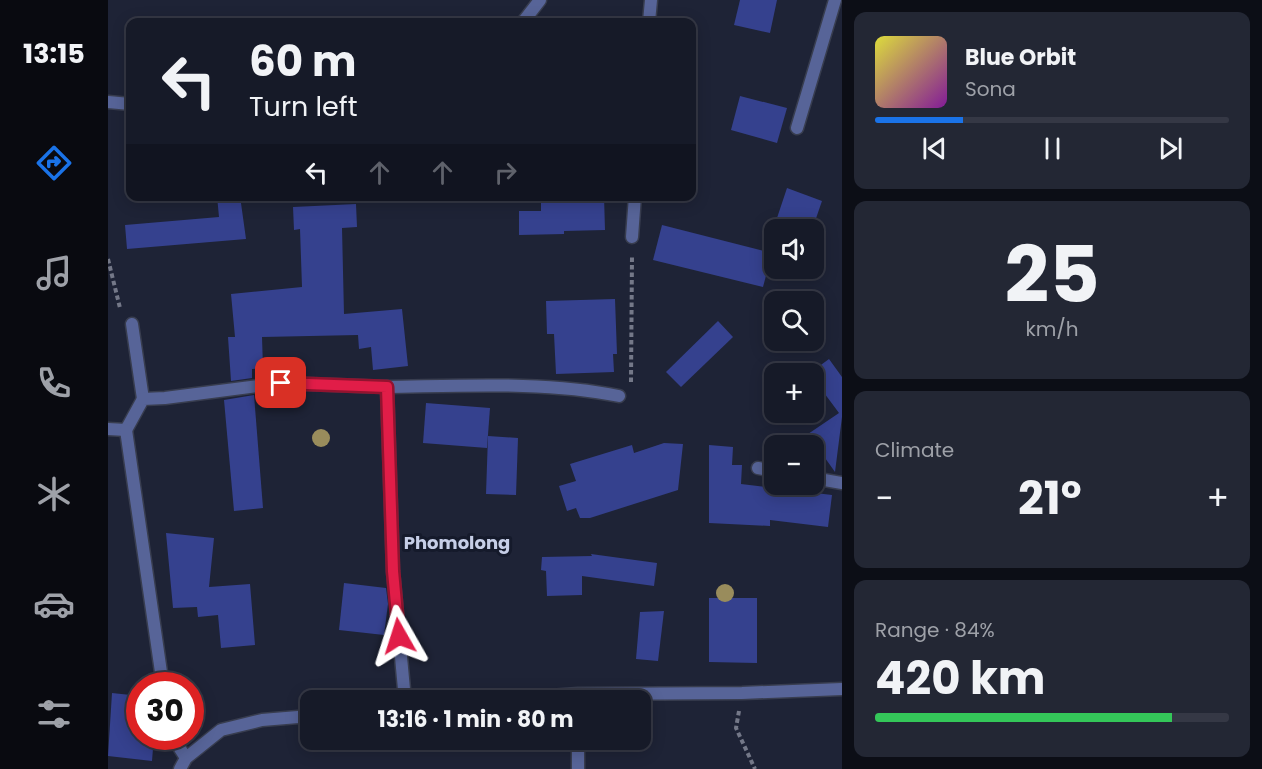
<!DOCTYPE html>
<meta charset="utf-8">
<style>
:root{--surface:#161a28;--page:#232734;--text:#f1f3f6;--muted:#9ea1a8;--line:#353845;--accent:#1a73e8}
body{margin:0;font-family:Poppins,sans-serif;background:var(--page);color:var(--text);height:100vh;display:flex;flex-direction:column;font-size:22px;white-space:nowrap}
*{box-sizing:border-box;margin:0}
p{font-size:20px;color:var(--muted)}
.icon{flex:none;width:33px;height:33px;fill:none;stroke:currentColor;stroke-width:2;stroke-linecap:round;stroke-linejoin:round}
.map{position:relative;flex:1;overflow:hidden}
.side{display:flex;flex-direction:column;gap:12px;padding:12px;background:#0c0e16;width:420px}
.side>*{flex:none}
.hud{position:absolute;left:18px;top:18px;width:570px;height:183px;border-radius:12px;box-shadow:0 3px 15px #0003,0 0 0 2px var(--line);background:#161a28;color:var(--text);overflow:hidden}
.fabs{position:absolute;left:656px;top:219px;display:grid;gap:12px}
.fabs a{display:grid;place-items:center;width:60px;height:60px;border-radius:12px;background:var(--surface);box-shadow:0 3px 15px #0003,0 0 0 2px var(--line);font-size:30px}
.speed{position:absolute;left:18px;top:672px;display:flex;gap:12px;font-size:30px;font-weight:700;text-align:center}
.speed>*{display:grid;place-content:center;width:78px;height:78px;border-radius:50%;background:var(--surface);box-shadow:0 3px 15px #0003,0 0 0 2px var(--line);line-height:1}
.speed .limit{border:9px solid #d22;background:#fff;color:#111}
.pin{position:absolute;display:grid;place-items:center;width:51px;height:51px;color:#fff;margin:-26px;border-radius:12px;box-shadow:0 3px 9px #0006}
.me{position:absolute;width:66px;margin:-33px;rotate:354deg;stroke-linejoin:round;filter:drop-shadow(0 0 4px #0008)}
.turn{display:flex;align-items:center;gap:21px;height:126px;padding:0 24px;font-size:27px}
.turn .icon{width:78px;height:78px;stroke-width:2.5}
.turn b{display:block;font-size:42px;line-height:51px}
.lanes{display:flex;align-items:center;height:57px;padding:0 24px;background:#0003;justify-content:center;gap:30px;direction:ltr}
.lanes .off{opacity:.35}
.big{font-size:45px;font-weight:700;line-height:1.1}
.side .widget{flex:1;display:flex;flex-direction:column;justify-content:center;gap:9px;min-width:0;padding:0 21px;border-radius:12px;background:var(--page)}
.side .dial{align-items:center;gap:0}
.dial b{font-size:78px;line-height:1}
.song{display:flex;align-items:center;gap:18px}
.cover{width:72px;height:72px;border-radius:9px;background:linear-gradient(135deg,hsl(60 70% 55%),hsl(290 70% 35%))}
.played{height:6px;border-radius:3px;background:linear-gradient(90deg,var(--accent) 25%,var(--line) 25%)}
.keys{display:flex;justify-content:space-around;direction:ltr}
.heat{display:flex;justify-content:space-between;align-items:center;font-size:33px;direction:ltr}
.charge{height:9px;border-radius:4px;background:linear-gradient(90deg,#34c759 84%,var(--line) 0)}
.trip{position:absolute;left:192px;top:690px;width:351px;height:60px;border-radius:12px;background:var(--surface);box-shadow:0 3px 15px #0003,0 0 0 2px var(--line);font-weight:700;line-height:60px;text-align:center}
main{display:flex;flex:1;min-height:0}
.tab-bar{display:flex;flex-direction:column;width:108px;justify-content:space-around;align-items:center;background:#090a10;color:var(--muted)}
.tab-bar .icon{width:42px;height:42px}
.tab-bar .on{color:var(--accent)}
.tab-bar b{font-size:27px;color:var(--text)}
.map>svg:first-child{display:block}
</style>
<main>
<nav class="tab-bar">
<b>13:15</b>
<svg class="icon on" aria-label="directions" viewBox="0 0 24 24"><path d="M12 3l9 9-9 9-9-9zM9 14v-3h6M13 9l2 2-2 2"/></svg>
<svg class="icon" aria-label="music" viewBox="0 0 24 24"><path d="M9 18V5l10-2v13"/><circle cx="6" cy="18" r="3"/><circle cx="16" cy="16" r="3"/></svg>
<svg class="icon" aria-label="phone" viewBox="0 0 24 24"><path d="M5 4h4l2 5-3 2q2 4 5 5l2-3 5 2v4C11 20 4 13 5 4z"/></svg>
<svg class="icon" aria-label="climate" viewBox="0 0 24 24"><path d="M12 3v18M4 7l16 10M4 17L20 7"/></svg>
<svg class="icon" aria-label="car" viewBox="0 0 24 24"><path d="M5 17H2v-5l4-1 3-4h7l3 4 3 1v5h-3M9 17h6M6 11h13"/><circle cx="7" cy="17" r="2"/><circle cx="17" cy="17" r="2"/></svg>
<svg class="icon" aria-label="filters" viewBox="0 0 24 24"><path d="M4 7h16M4 17h16"/><circle cx="9" cy="7" r="2"/><circle cx="15" cy="17" r="2"/></svg>
</nav>
<div class="map">
<svg width="734" height="769" viewBox="0 0 734 769">
<rect width="100%" height="100%" fill="#1e2336"/>
<g fill="#35418e">
<polygon points="632,0 669,0 662,33 626,25"/>
<polygon points="632,96 679,108 669,143 623,130"/>
<polygon points="679,188 714,201 704,230 665,230"/>
<polygon points="109,196 132,196 138,239 19,249 17,225 111,217"/>
<polygon points="433,196 496,196 497,230 456,231 456,234 411,235 411,211 433,211"/>
<polygon points="248,204 249,227 234,228 236,314 294,309 300,366 265,370 263,347 251,349 250,335 154,337 155,368 144,369 144,378 123,381 120,337 127,337 123,294 194,287 192,229 186,230 185,207"/>
<polygon points="554,225 664,253 655,287 545,260"/>
<polygon points="507,299 509,354 505,354 506,372 448,374 446,334 439,334 438,301"/>
<polygon points="610,321 625,337 573,387 558,372"/>
<polygon points="721,359 734,377 734,417 727,472 700,434 731,413 705,378 705,374 702,373"/>
<polygon points="146,395 155,508 126,511 116,400"/>
<polygon points="318,403 382,408 379,448 315,443"/>
<polygon points="380,436 410,438 408,495 378,494"/>
<polygon points="556,443 575,444 570,490 482,518 472,518 468,508 459,511 451,486 468,481 462,464 524,445 526,453"/>
<polygon points="601,445 625,447 624,465 634,465 633,484 724,495 720,527 662,520 662,526 601,523"/>
<polygon points="58,533 106,538 101,587 142,584 147,645 113,648 110,615 90,617 89,607 65,608"/>
<polygon points="483,554 549,563 546,586 474,576 474,595 439,596 438,571 433,570 434,557 484,556"/>
<polygon points="236,583 278,588 280,604 276,635 231,630"/>
<polygon points="601,598 649,598 649,663 601,662"/>
<polygon points="556,611 550,661 528,659 532,612"/>
<polygon points="4,693 32,696 32,736 46,736 44,761 0,756"/>
</g>
<g fill="none" stroke-linecap="round" stroke-linejoin="round">
<g stroke="#383d4f" stroke-width="15">
<g id="service">
<polyline points="415,22 432,0"/>
<polyline points="541,22 543,0"/>
<polyline points="689,128 727,0"/>
<polyline points="524,237 527,196"/>
<path d="M 279,387 C 353,386 439,381 511,396"/>
<polyline points="650,468 666,471"/>
<polyline points="705,478 734,483"/>
</g>
</g>
<g stroke="#383d4f" stroke-width="15">
<g id="minor">
<polyline points="0,102 22,104"/>
<polyline points="24,324 35,399"/>
<polyline points="0,429 18,430 35,399 57,398 173,383 279,387 285,571 297,700"/>
<polyline points="18,430 55,686"/>
<polyline points="386,700 470,694 634,693 734,689"/>
<polyline points="64,736 78,758"/>
<polyline points="72,769 78,758 113,730 154,720 202,716"/>
<polyline points="470,769 470,740"/>
</g>
</g>
<g stroke="#747888" stroke-width="4" stroke-dasharray="4.5 3" stroke-linecap="butt">
<polyline points="0,259 12,308"/>
<polyline points="523,382 524,257"/>
<polyline points="631,711 628,728 647,769"/>
</g>
<use href="#service" stroke="#576498" stroke-width="12"/>
<use href="#minor" stroke="#576498" stroke-width="12"/>
</g>
<g fill="#998c5c">
<circle cx="213" cy="438" r="9"/>
<circle cx="617" cy="593" r="9"/>
</g>
<g fill="none" stroke-linecap="round" stroke-linejoin="round">
<g stroke="#92132f" stroke-width="15">
<polyline id="route" points="173,383 279,387 285,571 291,636"/>
</g>
<use href="#route" stroke="#e11d48" stroke-width="10"/>
</g>
<g text-anchor="middle" stroke-width="6" stroke-linejoin="round" paint-order="stroke">
<g font-size="18" font-weight="bold" fill="#c6cee7" stroke="#151a2b">
<text x="349" y="549">Phomolong</text>
</g>
</g>
</svg>
<div class="fabs">
<a><svg class="icon" aria-label="sound" viewBox="0 0 24 24"><path d="M4 9h4l5-4v14l-5-4H4zM17 9q2 3 0 6"/></svg></a>
<a><svg class="icon" aria-label="search" viewBox="0 0 24 24"><circle cx="10" cy="10" r="6"/><path d="M15 15l6 6"/></svg></a>
<a>+</a>
<a>−</a>
</div>
<div class="speed"><div class="limit">30</div></div>
<div class="pin" style="left:173px;top:383px;background:#d93025"><svg class="icon" aria-label="arrive" viewBox="0 0 24 24"><path d="M6 21V4h12l-3 4 3 4H6"/></svg></div>
<svg class="me" style="left:291px;top:636px" viewBox="-20 -20 40 40"><path d="M0-17L14 15 0 8-14 15z" fill="#e11d48" stroke="#fff" stroke-width="4"/></svg>
<div class="trip">13:16 · 1 min · 80 m</div>
<div class="hud">
<div class="turn"><svg class="icon" aria-label="left" viewBox="0 0 24 24"><path d="M17 20v-9H6M10 6l-5 5 5 5"/></svg><div><b>60 m</b>Turn left</div></div>
<div class="lanes"><svg class="icon" aria-label="left" viewBox="0 0 24 24"><path d="M17 20v-9H6M10 6l-5 5 5 5"/></svg><svg class="icon off" aria-label="ahead" viewBox="0 0 24 24"><path d="M12 20V5M6 11l6-6 6 6"/></svg><svg class="icon off" aria-label="ahead" viewBox="0 0 24 24"><path d="M12 20V5M6 11l6-6 6 6"/></svg><svg class="icon off" aria-label="right" viewBox="0 0 24 24"><path d="M7 20v-9h11M14 6l5 5-5 5"/></svg></div>
</div>
</div>
<section class="side">
<div class="widget">
<div class="song"><i class="cover"></i><div><b>Blue Orbit</b><p>Sona</p></div></div>
<div class="played"></div>
<div class="keys"><svg class="icon" aria-label="previous" viewBox="0 0 24 24"><path d="M18 5L8 12l10 7zM5 5v14"/></svg><svg class="icon" aria-label="pause" viewBox="0 0 24 24"><path d="M8 5v14M16 5v14"/></svg><svg class="icon" aria-label="next" viewBox="0 0 24 24"><path d="M6 5l10 7-10 7zM19 5v14"/></svg></div>
</div>
<div class="widget dial"><b>25</b><p>km/h</p></div>
<div class="widget"><p>Climate</p>
<div class="heat"><a>−</a><b class="big">21°</b><a>+</a></div>
</div>
<div class="widget"><p>Range · 84%</p><b class="big">420 km</b><div class="charge"></div></div>
</section>
</main>
